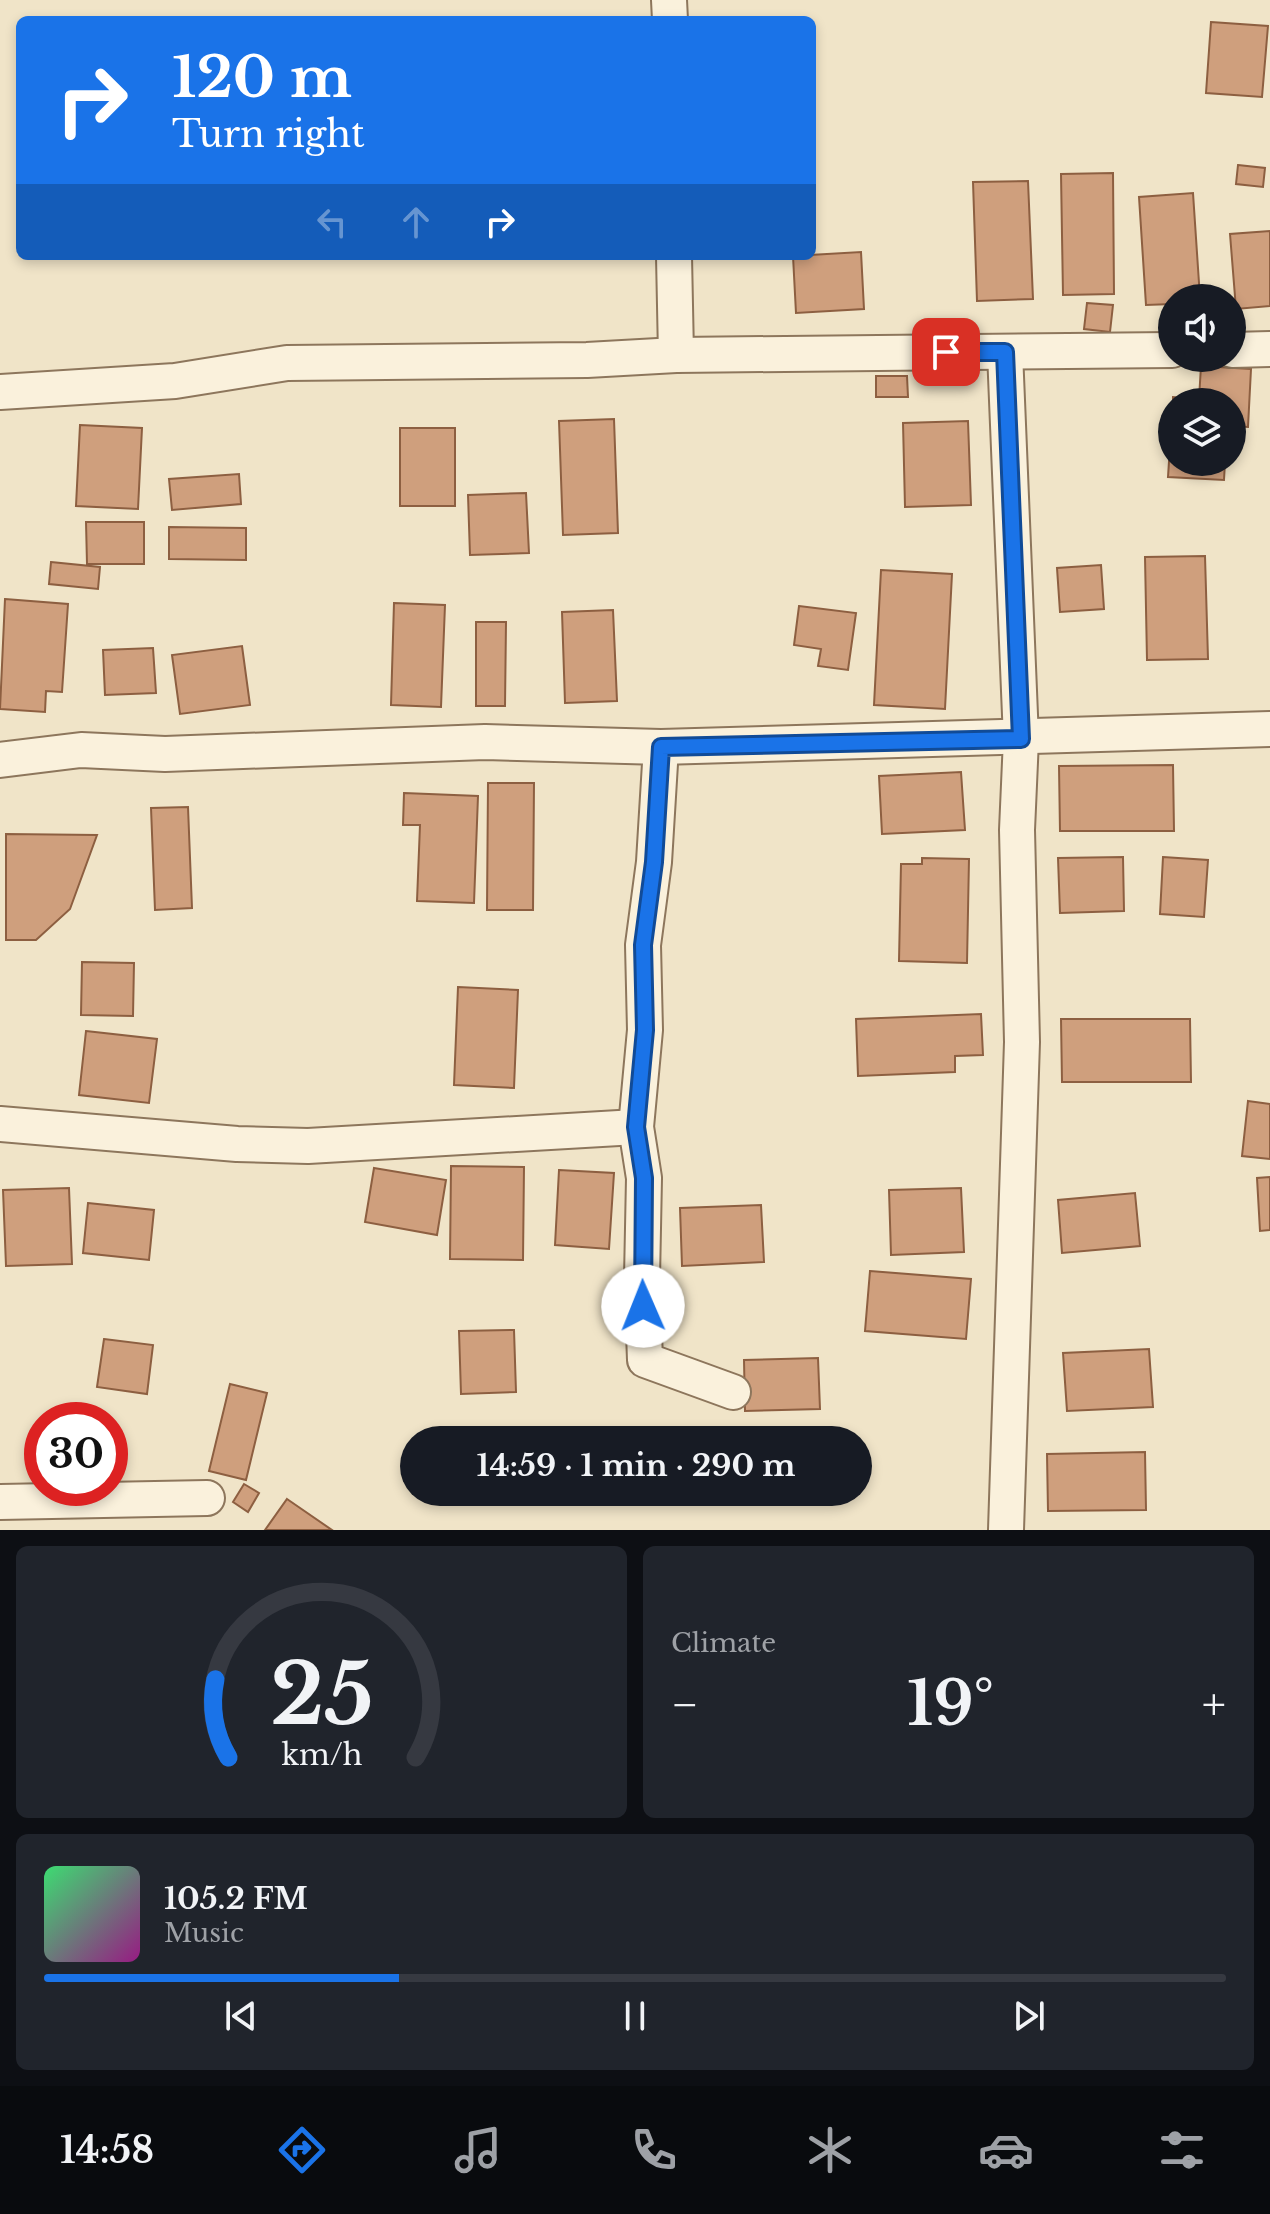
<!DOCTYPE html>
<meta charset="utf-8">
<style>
:root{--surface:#171b24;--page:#20242c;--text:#f1f3f6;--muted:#9ea1a6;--line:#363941;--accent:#1a73e8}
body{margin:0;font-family:"Libre Baskerville",serif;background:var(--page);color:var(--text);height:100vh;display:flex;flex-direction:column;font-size:30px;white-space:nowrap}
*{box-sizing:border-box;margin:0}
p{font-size:26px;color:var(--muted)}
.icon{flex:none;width:44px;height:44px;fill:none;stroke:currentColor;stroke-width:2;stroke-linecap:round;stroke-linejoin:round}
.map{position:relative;height:1530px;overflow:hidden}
.side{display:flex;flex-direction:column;gap:16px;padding:16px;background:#0d0f14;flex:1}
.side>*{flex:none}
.guide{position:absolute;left:16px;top:16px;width:800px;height:244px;border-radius:12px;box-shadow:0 4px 12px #0003;background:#1a73e8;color:#fff;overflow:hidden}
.tools{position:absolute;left:1158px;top:284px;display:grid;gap:16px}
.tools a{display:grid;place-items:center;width:88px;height:88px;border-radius:50%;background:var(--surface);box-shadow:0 4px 12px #0003;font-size:40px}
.speed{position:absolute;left:24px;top:1402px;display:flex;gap:16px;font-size:40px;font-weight:700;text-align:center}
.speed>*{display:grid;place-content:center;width:104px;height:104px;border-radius:50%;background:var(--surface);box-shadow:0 4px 12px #0003;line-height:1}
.speed .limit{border:12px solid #d22;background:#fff;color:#111}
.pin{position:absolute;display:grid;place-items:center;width:68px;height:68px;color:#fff;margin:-34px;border-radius:16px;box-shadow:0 4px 12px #0006}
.me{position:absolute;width:88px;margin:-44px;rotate:359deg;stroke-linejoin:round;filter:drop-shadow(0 0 6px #0008)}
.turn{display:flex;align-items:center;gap:28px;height:168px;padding:0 24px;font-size:36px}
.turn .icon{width:104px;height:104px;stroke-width:2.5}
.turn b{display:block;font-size:56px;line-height:68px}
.lanes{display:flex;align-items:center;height:76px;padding:0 24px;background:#0003;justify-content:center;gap:40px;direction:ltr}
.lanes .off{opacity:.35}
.big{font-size:60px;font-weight:800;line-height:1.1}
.side .widget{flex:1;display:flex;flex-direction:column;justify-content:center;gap:12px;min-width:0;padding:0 28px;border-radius:12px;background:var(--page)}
.side .dial{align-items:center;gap:0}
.dial svg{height:208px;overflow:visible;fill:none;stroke:var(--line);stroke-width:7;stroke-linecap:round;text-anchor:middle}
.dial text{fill:var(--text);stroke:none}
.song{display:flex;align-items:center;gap:24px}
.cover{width:96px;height:96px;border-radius:12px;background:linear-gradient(135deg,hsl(140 70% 55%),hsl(310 70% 35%))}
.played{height:8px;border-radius:4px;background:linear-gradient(90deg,var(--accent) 30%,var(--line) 30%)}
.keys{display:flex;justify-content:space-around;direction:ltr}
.heat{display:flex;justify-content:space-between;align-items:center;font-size:44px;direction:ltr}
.side .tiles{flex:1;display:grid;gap:16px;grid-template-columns:1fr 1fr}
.widget:last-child{grid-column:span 2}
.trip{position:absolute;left:400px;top:1426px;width:472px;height:80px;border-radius:40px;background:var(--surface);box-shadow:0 4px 12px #0003;font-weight:800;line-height:80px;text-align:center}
.tabs{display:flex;height:128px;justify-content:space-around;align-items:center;background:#090b0e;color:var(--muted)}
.tabs .icon{width:56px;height:56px}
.tabs .active{color:var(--accent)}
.tabs b{font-size:36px;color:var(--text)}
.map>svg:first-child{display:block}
</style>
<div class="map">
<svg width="1270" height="1530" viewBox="0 0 1270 1530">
<rect width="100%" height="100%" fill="#f0e4c8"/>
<g fill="#cf9f7d" stroke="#8d5f41" stroke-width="2">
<polygon points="1211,22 1268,26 1262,97 1206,93"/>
<polygon points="1238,165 1265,168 1263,187 1236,184"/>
<polygon points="1113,173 1114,294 1063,295 1061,174"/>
<polygon points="1028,181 1033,299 977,301 973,182"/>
<polygon points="1193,193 1200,298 1172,298 1172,304 1146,305 1139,197"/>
<polygon points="1270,231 1270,306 1236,309 1230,234"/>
<polygon points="861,252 864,309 796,313 793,256"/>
<polygon points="1087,303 1113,305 1110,332 1084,329"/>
<polygon points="1201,366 1251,369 1248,427 1232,426 1232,402 1173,402 1173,397 1199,399"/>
<polygon points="876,376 907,376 908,397 876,397"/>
<polygon points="1172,415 1172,462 1225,462 1224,480 1168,477"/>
<polygon points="614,419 618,533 563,535 559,421"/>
<polygon points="968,421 971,505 905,507 903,423"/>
<polygon points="80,425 142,428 138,509 76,506"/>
<rect x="400" y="428" width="55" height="78"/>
<polygon points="239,474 241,504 172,510 169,479"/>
<polygon points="526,493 529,553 470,555 468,495"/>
<polygon points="86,522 144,522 144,564 87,564"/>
<polygon points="169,527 246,528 246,560 169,559"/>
<polygon points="1205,556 1208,659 1147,660 1145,557"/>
<polygon points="51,562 100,567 98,589 49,584"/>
<polygon points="1101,565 1104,609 1060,612 1057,568"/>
<polygon points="881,570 952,574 945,709 874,705"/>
<polygon points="5,599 68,604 62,692 46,691 45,712 0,709"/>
<polygon points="394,603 445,605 441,707 391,705"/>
<polygon points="799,606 856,613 848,670 818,666 821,649 794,645"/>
<polygon points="613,610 617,701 565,703 562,612"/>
<polygon points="476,622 506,622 505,706 476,706"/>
<polygon points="242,646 250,705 180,714 172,655"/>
<polygon points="153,648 156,693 105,695 103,650"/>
<polygon points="1173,765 1174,831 1060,831 1059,766"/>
<polygon points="961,772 965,830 882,834 879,776"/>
<polygon points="488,783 534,783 533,910 487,910"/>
<polygon points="404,793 478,796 474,903 417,901 420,825 403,825"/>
<polygon points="188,807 192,908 155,910 151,808"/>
<polygon points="6,834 97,835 70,909 36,940 6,940"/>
<polygon points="1123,857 1124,911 1060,913 1058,858"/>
<polygon points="1163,857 1208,860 1204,917 1160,914"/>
<polygon points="922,858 969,859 967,963 899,961 901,864 922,864"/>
<polygon points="82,962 134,963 133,1016 81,1015"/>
<polygon points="458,987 518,990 514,1088 454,1085"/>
<polygon points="981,1014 983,1055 955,1056 955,1072 858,1076 856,1019"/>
<polygon points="1061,1019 1190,1019 1191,1082 1062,1082"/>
<polygon points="86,1031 157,1039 149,1103 79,1095"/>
<polygon points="1248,1101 1270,1104 1270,1159 1242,1156"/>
<polygon points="451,1166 524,1167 523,1260 450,1259"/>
<polygon points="374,1168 446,1180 437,1235 365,1222"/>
<polygon points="559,1170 614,1173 609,1249 555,1245"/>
<polygon points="1270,1177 1270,1230 1260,1231 1257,1178"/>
<polygon points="69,1188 72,1264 6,1266 3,1190"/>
<polygon points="961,1188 964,1252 891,1255 889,1190"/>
<polygon points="1135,1193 1140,1246 1062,1253 1058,1200"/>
<polygon points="88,1203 154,1210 149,1260 83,1253"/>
<polygon points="761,1205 764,1262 682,1266 680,1208"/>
<polygon points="870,1271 971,1279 966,1339 865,1331"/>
<polygon points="514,1330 516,1392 461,1394 459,1331"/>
<polygon points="104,1339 153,1345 147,1394 97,1387"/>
<polygon points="1149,1349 1153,1407 1067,1411 1063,1353"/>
<polygon points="818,1358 820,1409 745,1411 744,1360"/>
<polygon points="230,1384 267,1393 246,1480 209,1471"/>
<polygon points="1145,1452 1146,1510 1048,1511 1047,1454"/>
<polygon points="244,1484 259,1493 248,1512 233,1502"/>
<polygon points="287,1499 332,1530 265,1530"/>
</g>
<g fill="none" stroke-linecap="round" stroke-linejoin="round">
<g stroke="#8d765c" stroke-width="38">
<g id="minor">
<polyline points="669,0 670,20"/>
<polyline points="674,256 676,355"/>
<polyline points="1232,350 1270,349"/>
<polyline points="1005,352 1021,739 1017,830 1022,1042 1006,1530"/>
<polyline points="0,392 175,381 287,363 587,360 676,355 1172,350"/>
<polyline points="661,747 654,862 643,945 645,1030 636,1127 644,1178 642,1278 645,1360 733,1392"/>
<polyline points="0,760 81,750 165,754 485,742 661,747 1270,729"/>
<polyline points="0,1124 237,1144 308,1146 636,1127"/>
<polyline points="0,1502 207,1498"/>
</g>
</g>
<use href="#minor" stroke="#faf1dc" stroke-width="34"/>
</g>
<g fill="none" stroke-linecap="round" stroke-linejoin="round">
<g stroke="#114b97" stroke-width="20">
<polyline id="route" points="643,1306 644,1178 636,1127 645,1030 643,945 654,862 661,747 1021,739 1005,352 946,352"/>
</g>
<use href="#route" stroke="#1a73e8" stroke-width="14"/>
</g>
</svg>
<div class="tools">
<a><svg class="icon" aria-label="sound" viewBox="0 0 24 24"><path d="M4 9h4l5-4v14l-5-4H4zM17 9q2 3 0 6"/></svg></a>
<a><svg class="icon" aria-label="layers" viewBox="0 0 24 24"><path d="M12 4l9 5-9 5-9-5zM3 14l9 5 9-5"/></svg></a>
</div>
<div class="speed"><div class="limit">30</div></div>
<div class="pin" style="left:946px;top:352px;background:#d93025"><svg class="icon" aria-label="arrive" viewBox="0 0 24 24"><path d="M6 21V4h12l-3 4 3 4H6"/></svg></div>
<svg class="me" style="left:643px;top:1306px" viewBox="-20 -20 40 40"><circle r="19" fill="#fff"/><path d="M0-13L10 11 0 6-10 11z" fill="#1a73e8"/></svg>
<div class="trip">14:59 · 1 min · 290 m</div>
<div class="guide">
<div class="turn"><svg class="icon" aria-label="right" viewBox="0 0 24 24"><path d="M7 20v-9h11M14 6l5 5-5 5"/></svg><div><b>120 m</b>Turn right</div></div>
<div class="lanes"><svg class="icon off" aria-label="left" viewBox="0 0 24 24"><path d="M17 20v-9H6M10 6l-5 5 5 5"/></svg><svg class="icon off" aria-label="ahead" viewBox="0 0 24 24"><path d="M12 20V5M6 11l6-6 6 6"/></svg><svg class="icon" aria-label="right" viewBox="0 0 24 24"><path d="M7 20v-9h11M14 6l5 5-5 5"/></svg></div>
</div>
</div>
<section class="side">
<div class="tiles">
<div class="widget dial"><svg viewBox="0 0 100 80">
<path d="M14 69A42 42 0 1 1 86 69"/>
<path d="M14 69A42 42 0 0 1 9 39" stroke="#1a73e8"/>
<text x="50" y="56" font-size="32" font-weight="700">25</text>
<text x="50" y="72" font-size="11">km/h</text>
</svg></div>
<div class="widget"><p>Climate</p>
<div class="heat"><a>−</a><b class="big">19°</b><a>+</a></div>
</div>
<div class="widget">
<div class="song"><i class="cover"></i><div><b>105.2 FM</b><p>Music</p></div></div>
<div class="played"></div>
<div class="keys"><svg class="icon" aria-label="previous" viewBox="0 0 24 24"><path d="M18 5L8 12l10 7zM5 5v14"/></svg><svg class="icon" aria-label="pause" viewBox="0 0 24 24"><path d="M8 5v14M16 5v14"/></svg><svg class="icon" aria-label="next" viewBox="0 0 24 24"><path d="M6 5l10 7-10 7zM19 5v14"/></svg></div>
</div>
</div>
</section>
<nav class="tabs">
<b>14:58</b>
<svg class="icon active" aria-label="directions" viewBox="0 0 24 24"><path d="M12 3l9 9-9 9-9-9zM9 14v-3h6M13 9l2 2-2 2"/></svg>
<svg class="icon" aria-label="music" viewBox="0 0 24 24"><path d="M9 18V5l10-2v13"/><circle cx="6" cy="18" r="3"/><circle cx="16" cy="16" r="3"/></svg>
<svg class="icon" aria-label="phone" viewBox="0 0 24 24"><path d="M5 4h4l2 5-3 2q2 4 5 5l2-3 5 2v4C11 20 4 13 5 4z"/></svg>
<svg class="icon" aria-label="climate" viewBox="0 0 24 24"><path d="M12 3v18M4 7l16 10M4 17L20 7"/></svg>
<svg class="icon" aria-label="car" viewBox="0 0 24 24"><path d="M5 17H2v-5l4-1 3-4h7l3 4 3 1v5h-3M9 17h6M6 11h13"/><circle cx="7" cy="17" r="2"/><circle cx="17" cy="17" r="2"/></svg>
<svg class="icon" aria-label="filters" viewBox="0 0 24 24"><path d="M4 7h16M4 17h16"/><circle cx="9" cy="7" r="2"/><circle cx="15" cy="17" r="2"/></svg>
</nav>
